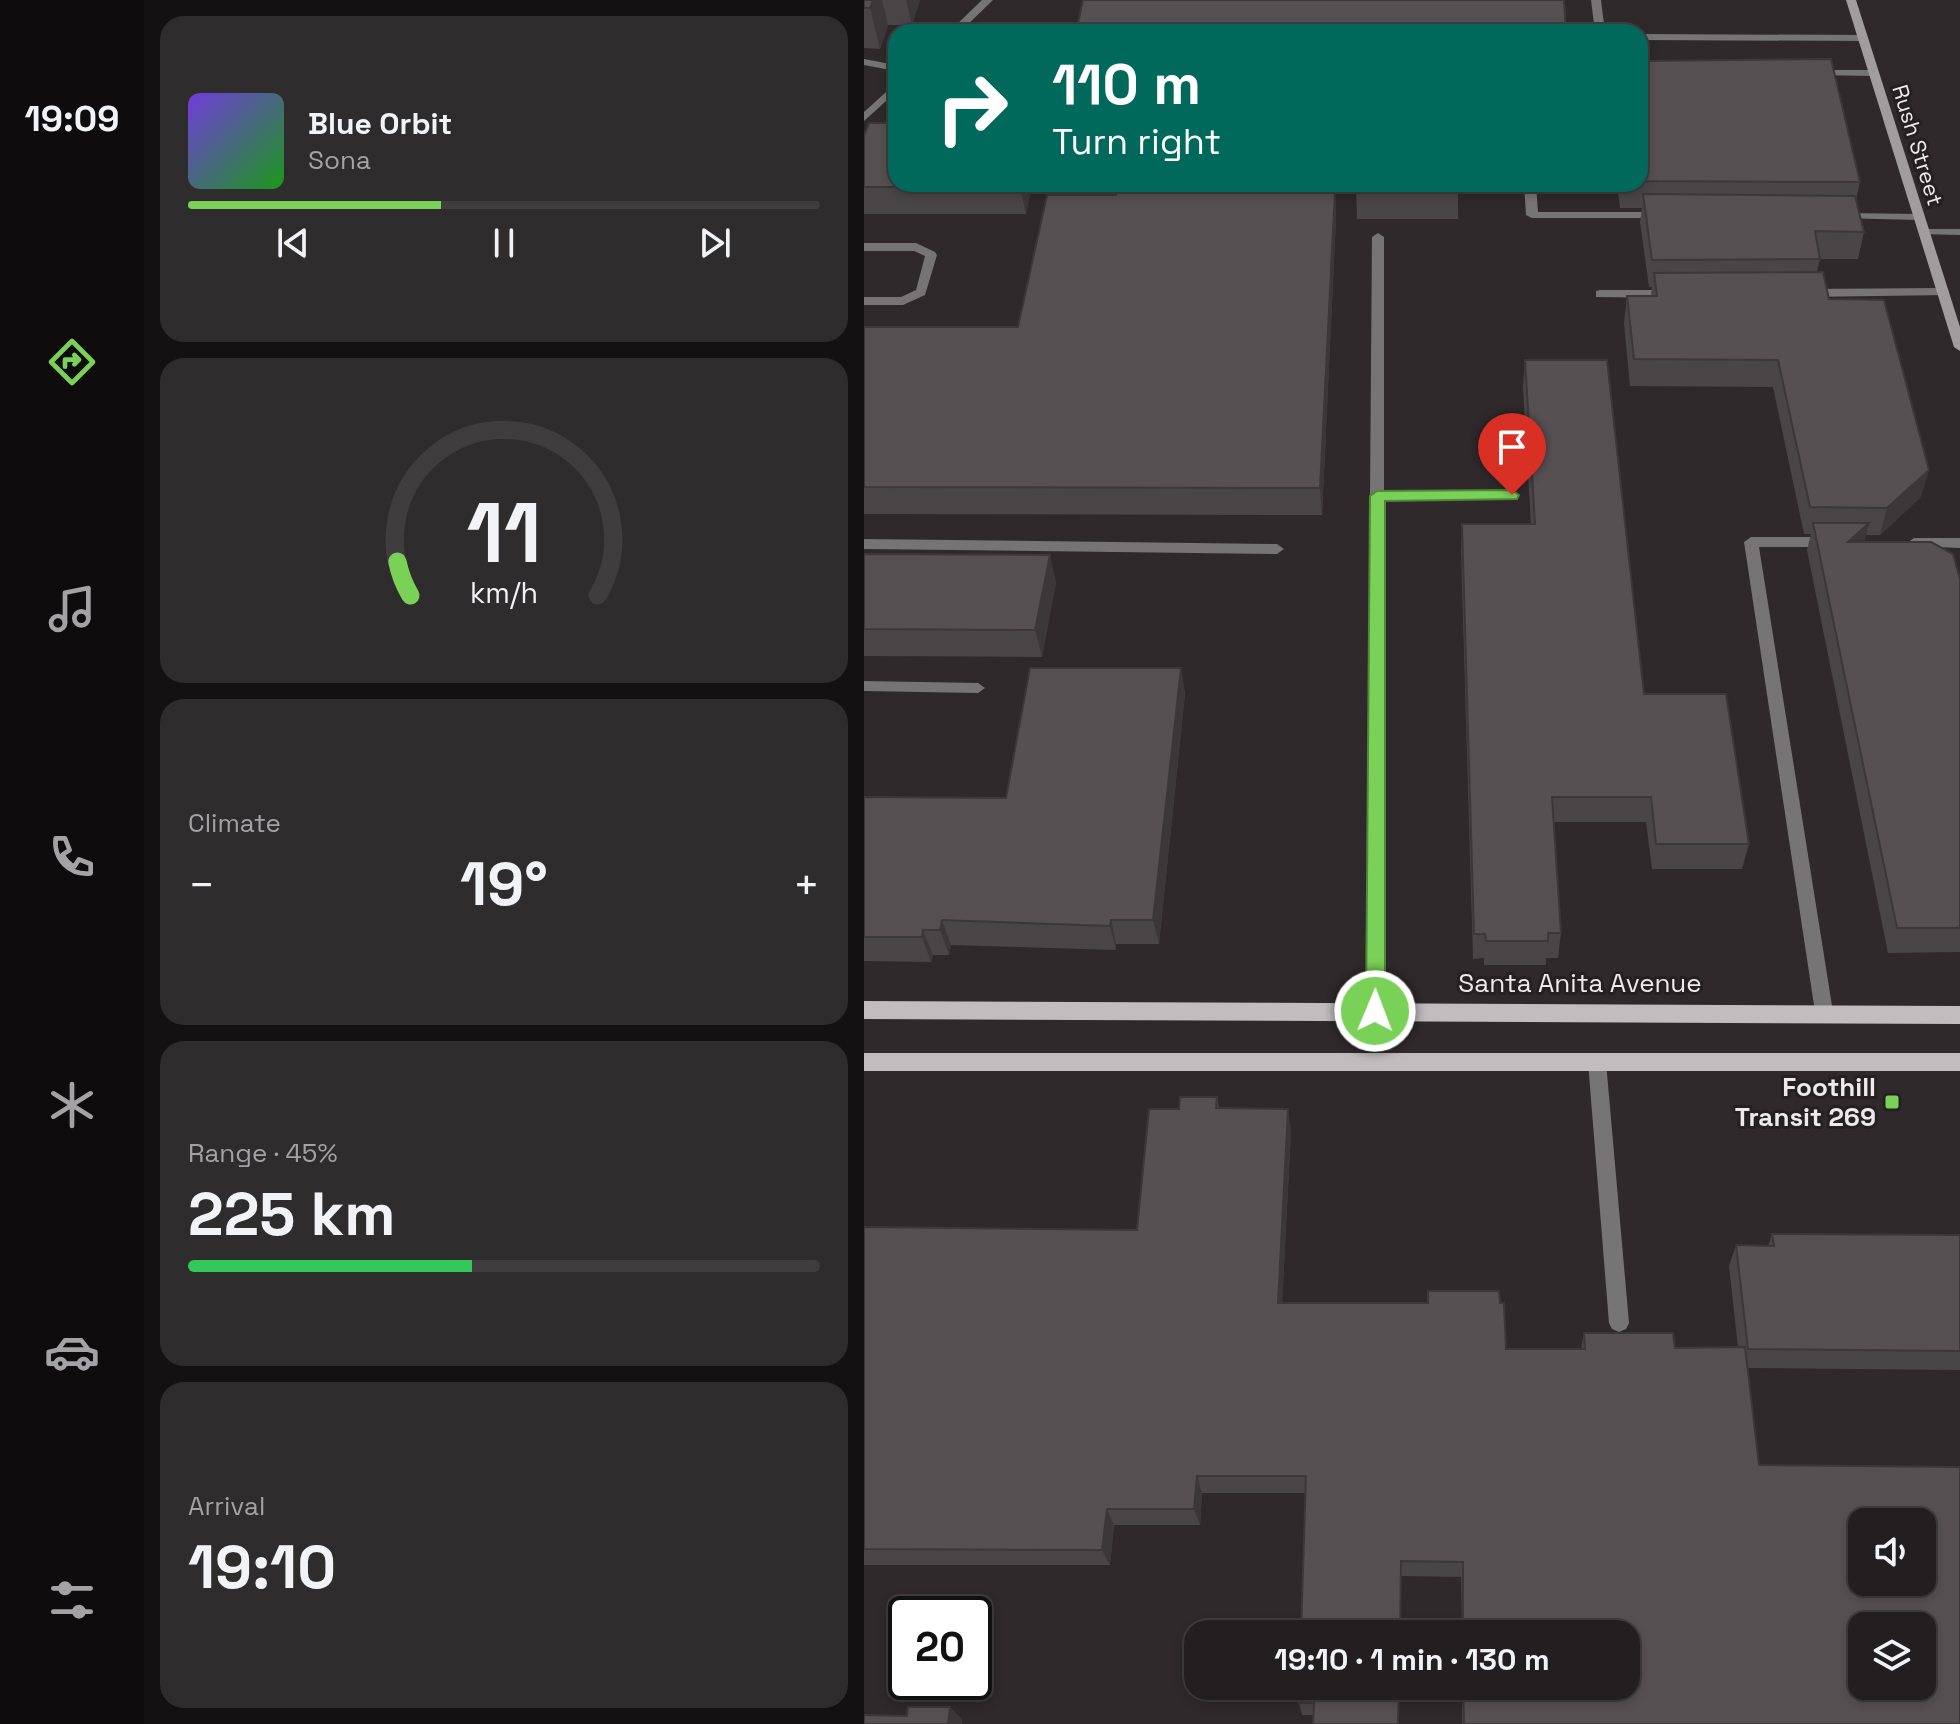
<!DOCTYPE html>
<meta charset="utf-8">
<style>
:root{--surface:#231f21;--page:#2f2c2e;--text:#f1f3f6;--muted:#a3a2a5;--line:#403d3f;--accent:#7ad157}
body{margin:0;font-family:"Space Grotesk",sans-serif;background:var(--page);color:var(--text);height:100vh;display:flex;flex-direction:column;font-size:30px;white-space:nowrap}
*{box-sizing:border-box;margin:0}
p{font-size:26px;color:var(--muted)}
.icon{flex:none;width:44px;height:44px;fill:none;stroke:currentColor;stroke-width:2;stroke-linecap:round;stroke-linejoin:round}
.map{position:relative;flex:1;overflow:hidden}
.panel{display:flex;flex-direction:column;gap:16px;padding:16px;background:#131112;width:720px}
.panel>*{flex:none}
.banner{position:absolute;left:24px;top:24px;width:760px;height:168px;border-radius:24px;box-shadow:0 4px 12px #0003,0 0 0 2px var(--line);background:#00695c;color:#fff;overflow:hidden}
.controls{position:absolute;left:984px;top:1508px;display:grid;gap:16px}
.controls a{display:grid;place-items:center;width:88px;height:88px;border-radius:16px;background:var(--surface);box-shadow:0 4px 12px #0003,0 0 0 2px var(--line);font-size:40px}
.speed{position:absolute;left:24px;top:1596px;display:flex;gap:16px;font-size:40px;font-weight:700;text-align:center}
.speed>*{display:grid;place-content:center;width:104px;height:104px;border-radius:50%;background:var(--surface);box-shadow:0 4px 12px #0003,0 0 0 2px var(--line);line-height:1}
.speed .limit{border:4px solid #111;border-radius:12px;background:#fff;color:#111}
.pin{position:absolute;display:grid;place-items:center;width:68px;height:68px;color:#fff;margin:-82px -34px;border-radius:50% 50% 50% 0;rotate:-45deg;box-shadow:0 0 8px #0007}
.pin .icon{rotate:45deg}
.me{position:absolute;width:88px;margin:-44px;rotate:1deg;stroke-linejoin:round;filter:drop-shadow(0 0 6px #0008)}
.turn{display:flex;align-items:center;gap:28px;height:168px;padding:0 32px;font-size:36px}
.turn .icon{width:104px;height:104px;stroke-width:2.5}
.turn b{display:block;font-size:56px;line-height:68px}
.big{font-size:60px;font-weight:700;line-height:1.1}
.panel .widget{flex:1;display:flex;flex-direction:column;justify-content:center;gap:12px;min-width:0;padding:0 28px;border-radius:24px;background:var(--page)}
.panel .dial{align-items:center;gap:0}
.dial svg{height:208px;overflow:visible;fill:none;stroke:var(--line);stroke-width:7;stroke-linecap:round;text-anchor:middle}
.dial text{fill:var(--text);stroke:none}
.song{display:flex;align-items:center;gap:24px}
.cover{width:96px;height:96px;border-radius:12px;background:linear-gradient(135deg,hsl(260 70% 55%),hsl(120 70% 35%))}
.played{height:8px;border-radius:4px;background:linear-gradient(90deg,var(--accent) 40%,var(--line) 40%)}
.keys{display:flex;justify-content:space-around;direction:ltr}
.heat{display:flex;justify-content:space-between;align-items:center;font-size:44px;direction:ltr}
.charge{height:12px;border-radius:6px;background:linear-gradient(90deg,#34c759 45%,var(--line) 0)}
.trip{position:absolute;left:320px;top:1620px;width:456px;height:80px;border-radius:24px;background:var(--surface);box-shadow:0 4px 12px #0003,0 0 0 2px var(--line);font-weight:700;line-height:80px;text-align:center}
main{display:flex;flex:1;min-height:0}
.tabs{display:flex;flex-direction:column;width:144px;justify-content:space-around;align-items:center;background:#0e0c0d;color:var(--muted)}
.tabs .icon{width:56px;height:56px}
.tabs .selected{color:var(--accent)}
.tabs b{font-size:36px;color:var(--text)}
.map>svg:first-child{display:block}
</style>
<main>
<nav class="tabs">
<b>19:09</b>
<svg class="icon selected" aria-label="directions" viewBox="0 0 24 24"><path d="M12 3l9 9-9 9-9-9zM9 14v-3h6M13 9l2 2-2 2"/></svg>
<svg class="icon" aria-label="music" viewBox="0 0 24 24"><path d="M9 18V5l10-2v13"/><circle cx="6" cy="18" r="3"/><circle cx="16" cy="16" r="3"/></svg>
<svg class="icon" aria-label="phone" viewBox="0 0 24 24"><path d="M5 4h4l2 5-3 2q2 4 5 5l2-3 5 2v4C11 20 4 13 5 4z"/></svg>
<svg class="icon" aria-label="climate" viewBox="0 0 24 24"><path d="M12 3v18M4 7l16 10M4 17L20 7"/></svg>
<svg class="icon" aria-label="car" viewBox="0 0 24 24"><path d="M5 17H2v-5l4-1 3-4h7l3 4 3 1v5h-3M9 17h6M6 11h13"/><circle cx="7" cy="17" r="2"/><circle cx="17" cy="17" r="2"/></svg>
<svg class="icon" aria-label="filters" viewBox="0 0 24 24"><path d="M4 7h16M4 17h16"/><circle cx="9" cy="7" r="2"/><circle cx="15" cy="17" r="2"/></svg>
</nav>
<section class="panel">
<div class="widget">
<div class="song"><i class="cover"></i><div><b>Blue Orbit</b><p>Sona</p></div></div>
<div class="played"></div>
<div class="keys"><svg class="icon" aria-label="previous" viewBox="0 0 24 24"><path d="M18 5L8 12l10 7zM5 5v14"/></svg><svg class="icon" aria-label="pause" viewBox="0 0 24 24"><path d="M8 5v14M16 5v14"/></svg><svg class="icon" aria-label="next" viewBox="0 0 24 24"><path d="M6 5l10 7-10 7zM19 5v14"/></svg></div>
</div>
<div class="widget dial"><svg viewBox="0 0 100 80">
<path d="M14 69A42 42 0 1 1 86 69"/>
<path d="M14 69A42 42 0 0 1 9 56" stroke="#7ad157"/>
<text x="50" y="56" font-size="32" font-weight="700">11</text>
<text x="50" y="72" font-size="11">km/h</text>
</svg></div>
<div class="widget"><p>Climate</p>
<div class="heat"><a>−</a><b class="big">19°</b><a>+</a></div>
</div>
<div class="widget"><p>Range · 45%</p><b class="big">225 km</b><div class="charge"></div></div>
<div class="widget"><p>Arrival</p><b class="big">19:10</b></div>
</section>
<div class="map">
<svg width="1096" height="1724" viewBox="0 0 1096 1724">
<rect width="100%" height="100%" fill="#2f292c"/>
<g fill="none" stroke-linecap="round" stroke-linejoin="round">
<g fill="#767475" fill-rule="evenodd">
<polygon points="727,0 737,0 741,32 731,32"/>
<polygon points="776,34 999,35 1004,38 999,41 776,40"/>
<polygon points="0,59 32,65 32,71 0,65"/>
<polygon points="952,70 1010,70 1015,73 1010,76 948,75 947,73"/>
<polygon points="374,184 386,184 392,192 409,202 399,204 384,196"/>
<polygon points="455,184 467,184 451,204 438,205 438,201 443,199"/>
<polygon points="660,184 672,184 674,212 798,212 804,215 798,218 668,218 662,215"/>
<polygon points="977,213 1055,214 1061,217 1055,220 973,218 971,216"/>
<polygon points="1060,229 1096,229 1096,235 1056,234 1056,230"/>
<polygon points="514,233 520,237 520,491 648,490 655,495 648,500 520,500 520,1011 517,1016 511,1018 505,1016 502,1011 508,237"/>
<polygon points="0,243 52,243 71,252 73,255 61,295 39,305 0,305 0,297 37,297 52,290 61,256 50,251 0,251"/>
<polygon points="1079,288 1085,292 1083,295 944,297 938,293 944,289"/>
<polygon points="736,290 809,290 815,294 809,298 732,297 732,291"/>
<polygon points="887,537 966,537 973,542 966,547 895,547 969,1012 966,1017 960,1019 954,1017 951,1012 880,542"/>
<polygon points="1050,538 1096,538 1096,548 1045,546 1043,543"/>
<polygon points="0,539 413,544 420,549 413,554 0,549"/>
<polygon points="0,681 114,683 121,688 114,693 0,691"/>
<polygon points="733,1054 739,1057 742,1062 765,1323 762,1329 755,1332 748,1329 745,1323 724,1062 727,1057"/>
</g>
<g fill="#767475" fill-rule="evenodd">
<polygon points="118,0 129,0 96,32 85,32"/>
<polygon points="32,83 32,92 0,121 0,112"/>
</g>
<polygon fill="#a19d9f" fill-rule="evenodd" points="982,0 992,0 1096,327 1096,351 1090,347"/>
<g fill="#c2bcbf" fill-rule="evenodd">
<polygon points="0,1001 1096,1006 1096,1024 0,1019"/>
<rect x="0" y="1053" width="1096" height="18"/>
</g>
</g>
<g fill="#4a4547">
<polygon points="0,0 56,0 48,25 24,25 16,49 0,48"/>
<polygon points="219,0 702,32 212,32"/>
<polygon points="776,61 996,182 992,200 1000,232 994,259 956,259 953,272 1057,497 1016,535 1002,535 1000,542 1096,579 1096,952 1024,953 943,550 947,534 940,534 909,387 766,386 760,323 763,296 787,296 788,287 785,287 776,222 778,208 756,208 753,184 776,184"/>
<polygon points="0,136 32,184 168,184 162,214 0,214"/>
<polygon points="254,184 366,184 365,191 471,191 472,218 458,515 0,514 0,327 154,327 252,195"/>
<polygon points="492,184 594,184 594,219 493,219"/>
<polygon points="661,360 780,694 885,844 878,869 788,869 782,822 690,822 697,933 694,958 682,958 682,965 620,965 620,958 609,959 597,551 598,524 667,524 659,387"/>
<polygon points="0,554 192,582 178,657 0,656"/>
<polygon points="317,668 321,694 295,944 252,944 252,950 87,945 85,955 69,955 67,962 0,961 0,797 142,798"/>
<polygon points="353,1097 355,1108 427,1131 418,1303 636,1303 642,1349 717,1349 720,1333 811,1348 874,1347 865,1266 872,1245 904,1246 908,1234 1096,1235 1096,1370 884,1368 895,1465 1096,1724 598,1724 598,1686 762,1686 762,1634 598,1634 597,1577 537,1576 442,1493 338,1493 336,1525 250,1525 246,1565 0,1565 0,1227 273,1230 315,1109"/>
<polygon points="535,1686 449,1715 438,1715 435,1703"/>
</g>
<g fill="#3c383a">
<polygon points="9,0 18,0 24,25 16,49 6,8"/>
<polygon points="42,0 56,0 48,25"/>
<polygon points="157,184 168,184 162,214 156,187"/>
<polygon points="360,184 366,184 362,218 359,191"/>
<polygon points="471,191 472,218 458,515 456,488"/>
<polygon points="1065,470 1057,497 1016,535 1023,508"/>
<polygon points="1005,523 998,551 984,542"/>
<polygon points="186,555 192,582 178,657 171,630"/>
<polygon points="317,668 321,694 295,944 289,920"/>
<polygon points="78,920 87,945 85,955 76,930"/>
<polygon points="247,920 252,944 252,950 246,926"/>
<polygon points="59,930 69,955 67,962 58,937"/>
<polygon points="424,1109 427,1131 417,1323 414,1303"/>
<polygon points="333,1476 338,1493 336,1525 330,1509"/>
<polygon points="243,1509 250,1525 246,1565 238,1550"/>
<polygon points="86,1707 98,1719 98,1724 84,1724"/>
</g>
<g fill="#565053" stroke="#3c383a" stroke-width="2" fill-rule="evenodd">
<polygon points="0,0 9,0 6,8 0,8"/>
<polygon points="219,0 700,0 702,32 497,32 498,26 379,26 378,32 212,32"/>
<polygon points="967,59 996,182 776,181 776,61"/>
<polygon points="5,123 32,123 32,184 157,184 156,187 0,187 0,136"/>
<polygon points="254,184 360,184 359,191 471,191 456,488 0,487 0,327 154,327 183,195 252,195"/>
<rect x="492" y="184" width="102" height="8"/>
<polygon points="779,194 991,196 1000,232 951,231 956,259 788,260"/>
<polygon points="959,272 965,299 1020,300 1065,470 1023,508 946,507 914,360 770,359 763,296 793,296 790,273"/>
<polygon points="661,360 743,360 780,694 862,694 885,844 792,844 787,797 688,797 697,933 684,933 684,941 622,941 621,934 610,934 598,524 671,524"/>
<polygon points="949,523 1005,523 984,542 1067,542 1089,554 1096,579 1096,928 1033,928"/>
<polygon points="0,554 186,555 171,630 0,629"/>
<polygon points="166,668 317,668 289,920 247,920 246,926 78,920 76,930 59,930 58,937 0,937 0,797 142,798"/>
<path d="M 316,1097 L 353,1097 L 352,1108 L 424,1109 L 414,1303 L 564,1303 L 564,1291 L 635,1291 L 636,1303 L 640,1303 L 642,1349 L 721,1349 L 720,1333 L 809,1333 L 811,1348 L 881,1347 L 895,1465 L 1096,1467 L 1096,1724 L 600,1724 L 599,1686 L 762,1686 L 762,1634 L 599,1634 L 599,1562 L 537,1561 L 536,1634 L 437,1634 L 442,1476 L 333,1476 L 330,1509 L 243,1509 L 238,1550 L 0,1549 L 0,1227 L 273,1230 L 285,1109 L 315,1109 ZM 998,1522 L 1058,1522 L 1058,1582 L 998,1582 ZM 998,1626 L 1058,1626 L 1058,1686 L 998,1686 Z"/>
<polygon points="908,1234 1096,1235 1096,1351 884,1349 872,1245 910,1246"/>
<polygon points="436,1686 535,1686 534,1724 449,1724 450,1703 435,1703"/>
<polygon points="44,1707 86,1707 84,1724 0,1724 0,1715 43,1716"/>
</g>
<polygon fill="#7ad157" stroke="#4f8839" stroke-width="2" points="648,490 655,495 653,499 521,501 521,1011 511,1019 502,1011 506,496 513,491"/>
<rect fill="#7ad157" stroke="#252022" stroke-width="3" x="1020" y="1094" width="16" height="16" rx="4"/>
<g text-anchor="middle" stroke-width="6" stroke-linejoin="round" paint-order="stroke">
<g font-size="22" fill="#eeeaec" stroke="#252022">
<text transform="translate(1054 145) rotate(73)" y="8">Rush Street</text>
</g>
<g font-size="26" fill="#eeeaec" stroke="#252022">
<text x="716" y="992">Santa Anita Avenue</text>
</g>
<g font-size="26" font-weight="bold" fill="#eeeaec" stroke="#252022" text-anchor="end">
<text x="1012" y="1096">Foothill<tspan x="1012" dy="30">Transit 269</tspan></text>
</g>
</g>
</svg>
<div class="controls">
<a><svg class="icon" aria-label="sound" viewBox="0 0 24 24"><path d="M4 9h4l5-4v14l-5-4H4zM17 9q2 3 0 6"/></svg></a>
<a><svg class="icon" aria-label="layers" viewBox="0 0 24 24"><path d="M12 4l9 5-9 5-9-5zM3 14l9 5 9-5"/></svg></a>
</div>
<div class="speed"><div class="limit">20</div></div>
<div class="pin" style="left:648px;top:495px;background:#d93025"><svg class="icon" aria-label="arrive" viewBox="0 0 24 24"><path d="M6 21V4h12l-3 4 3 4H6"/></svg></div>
<svg class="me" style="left:511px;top:1011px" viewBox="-20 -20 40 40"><circle r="17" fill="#7ad157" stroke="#fff" stroke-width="3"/><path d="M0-11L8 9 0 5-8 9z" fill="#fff"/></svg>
<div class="trip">19:10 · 1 min · 130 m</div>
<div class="banner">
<div class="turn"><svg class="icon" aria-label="right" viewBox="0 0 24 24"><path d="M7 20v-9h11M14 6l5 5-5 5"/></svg><div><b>110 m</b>Turn right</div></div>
</div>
</div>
</main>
